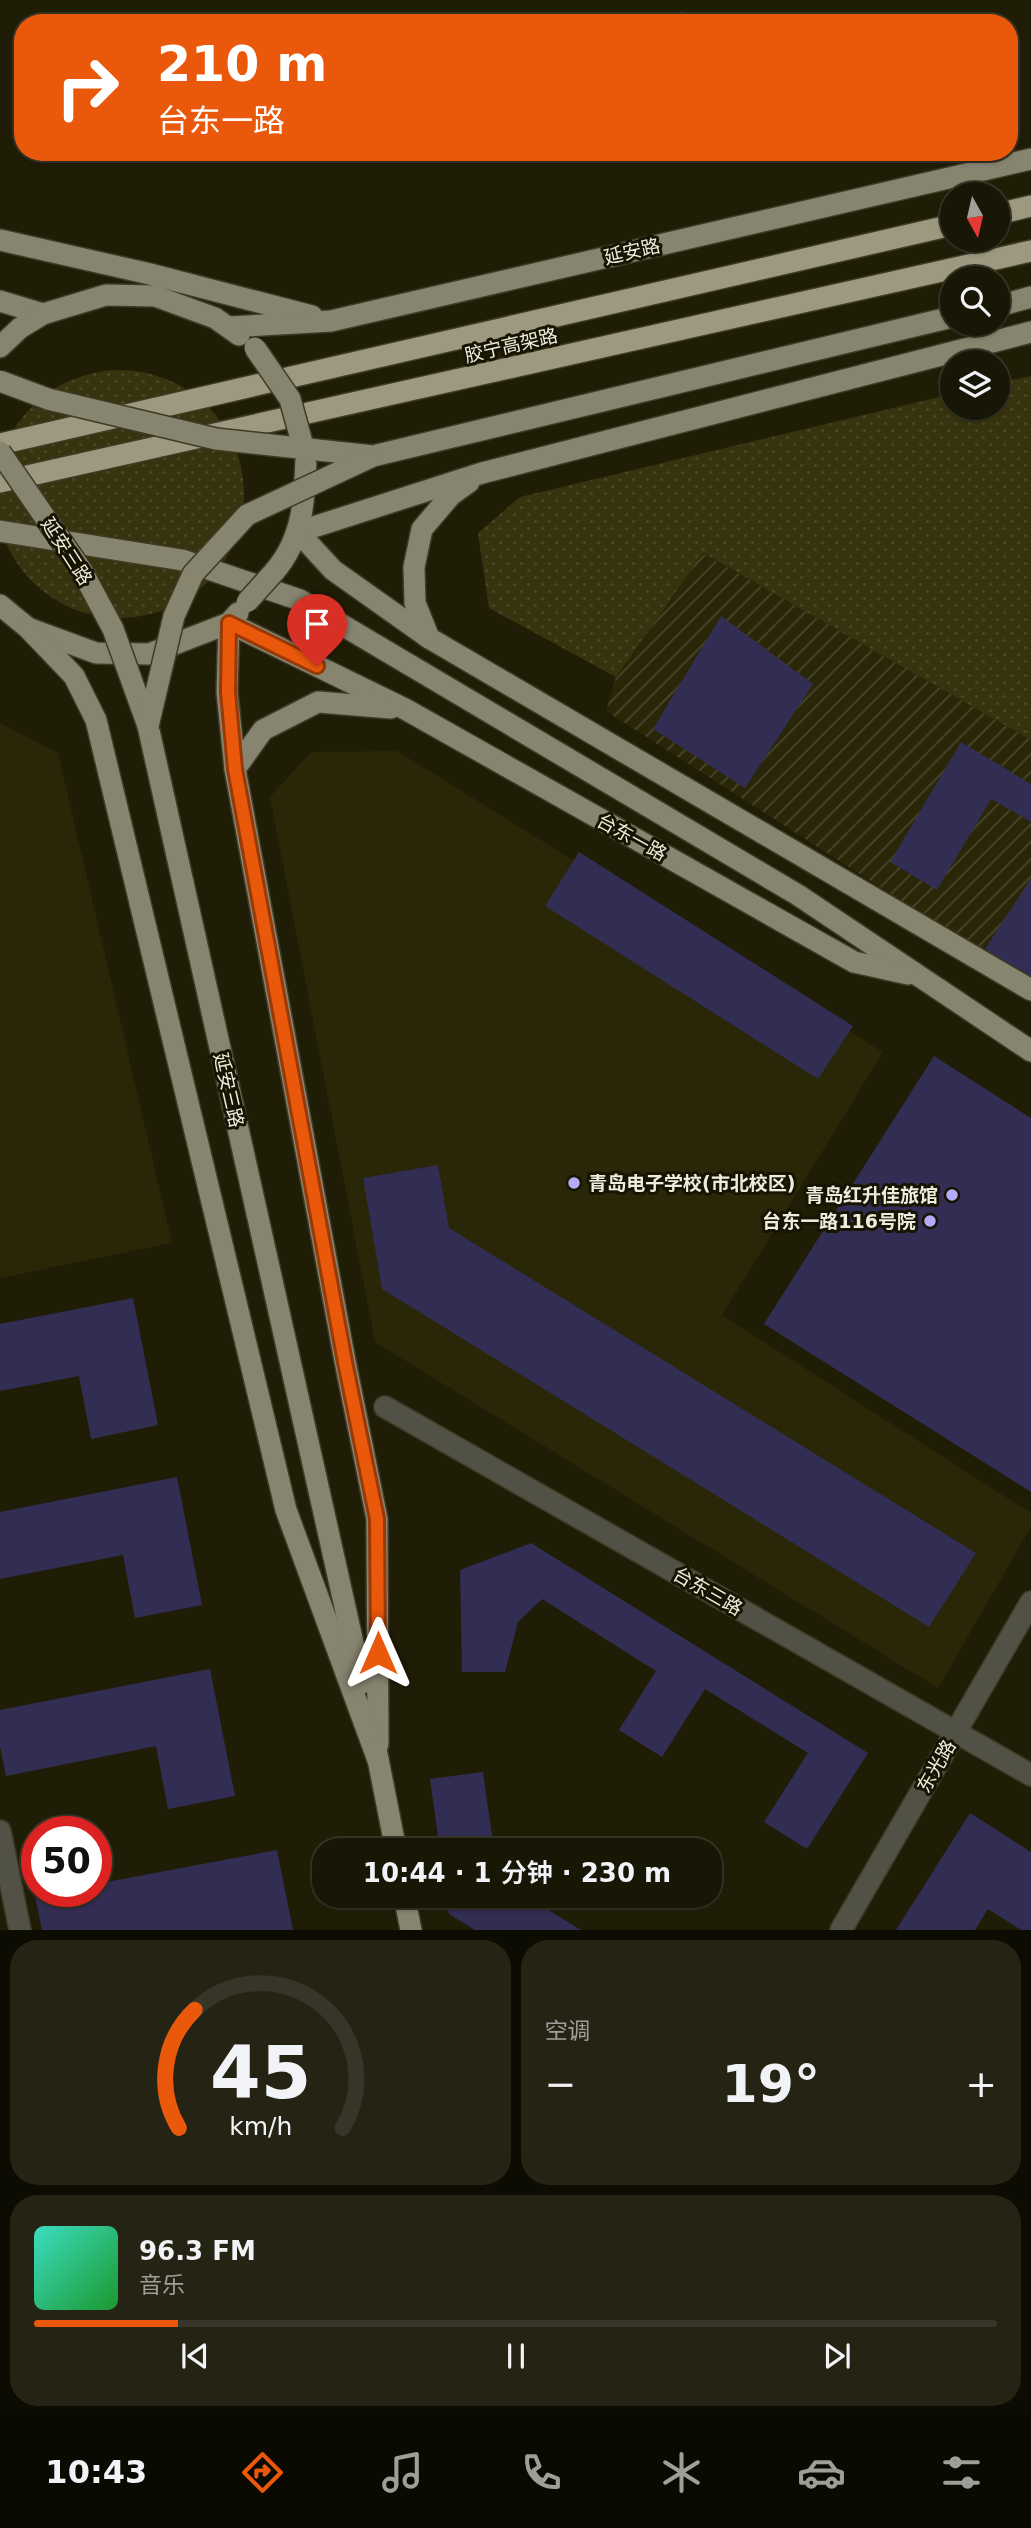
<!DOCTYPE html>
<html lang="zh">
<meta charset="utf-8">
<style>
:root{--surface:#181605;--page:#252313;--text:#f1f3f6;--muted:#9f9f9a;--line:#363527;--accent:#ea580c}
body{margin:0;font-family:"DejaVu Sans","Noto Sans SC",sans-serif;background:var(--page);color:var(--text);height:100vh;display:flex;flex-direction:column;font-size:26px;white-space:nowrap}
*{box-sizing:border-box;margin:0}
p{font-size:23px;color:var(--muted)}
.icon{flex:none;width:38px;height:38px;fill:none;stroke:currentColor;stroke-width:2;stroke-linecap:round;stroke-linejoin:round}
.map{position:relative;height:1930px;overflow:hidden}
.side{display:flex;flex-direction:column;gap:10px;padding:10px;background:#0d0c03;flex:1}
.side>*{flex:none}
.hud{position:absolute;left:14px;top:14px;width:1004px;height:147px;border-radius:28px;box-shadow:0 2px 5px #0004,0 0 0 2px var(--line);background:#ea580c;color:#fff;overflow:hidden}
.needle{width:46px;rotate:172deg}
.tools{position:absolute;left:940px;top:182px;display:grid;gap:14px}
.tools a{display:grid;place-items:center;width:70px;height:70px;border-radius:50%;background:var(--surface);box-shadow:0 2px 5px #0004,0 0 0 2px var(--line);font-size:35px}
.speed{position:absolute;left:21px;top:1816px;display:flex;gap:14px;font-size:35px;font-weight:700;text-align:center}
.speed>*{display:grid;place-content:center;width:91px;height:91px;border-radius:50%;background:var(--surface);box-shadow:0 2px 5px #0004,0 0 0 2px var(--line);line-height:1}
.speed .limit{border:10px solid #d22;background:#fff;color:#111}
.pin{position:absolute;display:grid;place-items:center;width:60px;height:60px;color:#fff;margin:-72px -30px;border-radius:50% 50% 50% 0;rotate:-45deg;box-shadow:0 0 7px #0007}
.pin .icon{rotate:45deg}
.me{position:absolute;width:77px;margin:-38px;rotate:0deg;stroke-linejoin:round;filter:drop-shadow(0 0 5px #0008)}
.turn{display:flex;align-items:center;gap:24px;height:147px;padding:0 28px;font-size:32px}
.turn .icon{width:91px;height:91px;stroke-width:2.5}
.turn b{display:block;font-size:49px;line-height:60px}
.big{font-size:52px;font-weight:600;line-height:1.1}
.side .tile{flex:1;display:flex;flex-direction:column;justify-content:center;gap:10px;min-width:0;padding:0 24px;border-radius:28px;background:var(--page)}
.side .dial{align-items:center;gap:0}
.dial svg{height:182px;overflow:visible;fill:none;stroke:var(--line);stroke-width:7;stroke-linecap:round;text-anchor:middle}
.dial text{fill:var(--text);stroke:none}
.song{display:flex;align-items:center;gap:21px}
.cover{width:84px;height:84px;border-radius:10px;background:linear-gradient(135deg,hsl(170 70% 55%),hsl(130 70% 35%))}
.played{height:7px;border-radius:4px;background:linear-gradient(90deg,var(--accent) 15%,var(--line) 15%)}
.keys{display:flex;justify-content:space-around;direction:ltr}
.heat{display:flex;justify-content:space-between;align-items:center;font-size:38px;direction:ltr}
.side .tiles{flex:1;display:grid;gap:10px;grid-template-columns:1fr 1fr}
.tile:last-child{grid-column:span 2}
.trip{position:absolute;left:312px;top:1838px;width:410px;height:70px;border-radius:28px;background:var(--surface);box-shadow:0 2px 5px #0004,0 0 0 2px var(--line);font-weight:600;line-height:70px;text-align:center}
.dock{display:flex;height:112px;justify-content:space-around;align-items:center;background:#0a0902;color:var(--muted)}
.dock .icon{width:49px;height:49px}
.dock .on{color:var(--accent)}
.dock b{font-size:32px;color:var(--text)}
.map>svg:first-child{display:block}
</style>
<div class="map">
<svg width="1031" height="1930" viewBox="0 0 1031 1930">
<defs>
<pattern id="industrial-furrows" width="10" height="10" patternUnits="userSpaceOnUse" patternTransform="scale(1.75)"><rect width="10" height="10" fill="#2a2608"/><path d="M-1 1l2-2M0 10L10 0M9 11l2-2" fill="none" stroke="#49462c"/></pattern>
<pattern id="green-dots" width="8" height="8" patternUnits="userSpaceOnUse" patternTransform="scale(1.75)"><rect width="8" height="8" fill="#38330f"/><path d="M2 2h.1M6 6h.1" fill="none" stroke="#4b4726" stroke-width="1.8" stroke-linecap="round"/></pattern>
</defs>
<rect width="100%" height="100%" fill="#201d07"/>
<g fill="#2a2608">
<polygon points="0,723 58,753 172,1243 0,1278"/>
<polygon points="397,751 883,1052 722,1315 1031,1513 1031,1527 938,1688 375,1342 270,797 311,752"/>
</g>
<polygon fill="url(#industrial-furrows)" points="702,553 1031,740 1031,984 606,711 616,677"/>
<g fill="url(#green-dots)">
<circle cx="120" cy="494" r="124"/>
<polygon points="1031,376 1031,740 703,553 616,677 489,608 478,533 520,497 952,394 952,408 998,408 998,383"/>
</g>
<g fill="#322d53">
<polygon points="683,11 686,23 644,23 644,22"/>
<polygon points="721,616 813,684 745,788 653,729"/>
<polygon points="961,742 1031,784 1031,822 991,799 937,890 890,862"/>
<polygon points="579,852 853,1026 818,1079 545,906"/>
<polygon points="1031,878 1031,979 985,949"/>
<polygon points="934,1056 1031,1118 1031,1492 764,1324"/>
<polygon points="438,1165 449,1228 976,1553 929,1627 382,1289 363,1178"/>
<polygon points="133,1298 158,1425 91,1439 79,1376 0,1391 0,1324"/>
<polygon points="177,1477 202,1605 135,1618 123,1555 0,1579 0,1512"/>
<polygon points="531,1543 868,1753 807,1849 764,1822 808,1753 705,1689 662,1757 619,1730 656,1671 542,1599 518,1622 505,1672 462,1672 460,1570"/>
<polygon points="210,1669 235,1796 168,1809 156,1746 6,1776 0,1747 0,1710"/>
<polygon points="483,1772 494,1850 440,1850 430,1779"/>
<polygon points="970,1813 1031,1852 1031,1930 1021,1930 988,1909 975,1930 896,1930"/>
<polygon points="277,1850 293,1930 42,1930 35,1896 57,1892 96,1892 96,1884"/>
<polygon points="446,1895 524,1895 581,1930 475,1930 449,1914"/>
</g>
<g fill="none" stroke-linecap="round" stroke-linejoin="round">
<g stroke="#3d3a25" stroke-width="24">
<g id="minor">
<polyline points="385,1407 1031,1775"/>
<polyline points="0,1831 20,1930"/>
<polyline points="841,1930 1031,1602"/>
</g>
</g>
<g stroke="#3d3a25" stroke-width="24">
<g id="major">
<polyline points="0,240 150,274 312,316"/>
<polyline points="0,301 43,314"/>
<polyline points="998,306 1031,297"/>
<polyline points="230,327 331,321 1031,159"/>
<polyline points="0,347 20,328 43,314 106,295 155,296 215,318 239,335"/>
<polyline points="373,456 952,317"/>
<polyline points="0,531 182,560 300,600 798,895 1031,1051"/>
<polyline points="298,532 333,570 429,638 1031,990"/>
<polyline points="298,532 482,473 1031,332"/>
<path d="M 274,572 C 303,539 305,498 306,457"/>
<polyline points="0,605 28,628 96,653 149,654 229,623 238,613"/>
<polyline points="229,623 227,692 235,769 345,1361 377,1519 378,1744"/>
<polyline points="229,623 405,709 854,962 908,974"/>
<polyline points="28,628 74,676 96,720 286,1510 378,1760"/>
<polyline points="429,638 415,603 414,567 422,529 451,495 469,482"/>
<polyline points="148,726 362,1683"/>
<polyline points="235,769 263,730 318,702 391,708"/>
<polyline points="376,1749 396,1850"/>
<polyline points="404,1895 411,1930"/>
</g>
</g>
<g stroke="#3d3a25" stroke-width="24">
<g id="highway">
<polyline points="998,214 1031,206"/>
<polyline points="0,444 952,225"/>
<polyline points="0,482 1031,251"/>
</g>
</g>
<use href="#minor" stroke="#525146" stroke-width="21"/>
<use href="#major" stroke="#878570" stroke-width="21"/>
<use href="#highway" stroke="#9c9980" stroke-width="21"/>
<g stroke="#3d3a25" stroke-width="24" stroke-linecap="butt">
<g id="major-bridge">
<polyline points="255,348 290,399 306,457"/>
<polyline points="0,381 48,399 216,439 373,456"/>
<polyline points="0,452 82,571 113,629 148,726"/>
<polyline points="247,602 274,572"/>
<polyline points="148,726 174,616 193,574 247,515 371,457"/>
</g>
</g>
<use href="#major-bridge" stroke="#878570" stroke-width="21"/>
</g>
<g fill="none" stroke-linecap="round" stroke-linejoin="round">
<g stroke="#983908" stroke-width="18">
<polyline id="route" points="317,666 229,623 228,692 235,769 345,1362 377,1519 378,1653"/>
</g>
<use href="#route" stroke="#ea580c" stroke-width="12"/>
</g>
<g fill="#b4acf9" stroke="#171401" stroke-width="2.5">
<circle cx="574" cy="1183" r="7"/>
<circle cx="952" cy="1195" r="7"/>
<circle cx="930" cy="1221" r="7"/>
</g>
<g text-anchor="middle" stroke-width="6" stroke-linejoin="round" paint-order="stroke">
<g font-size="19" fill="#edecde" stroke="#171401">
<text transform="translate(632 251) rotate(-13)" y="7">延安路</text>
<text transform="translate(511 345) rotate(-13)" y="7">胶宁高架路</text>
<text transform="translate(67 551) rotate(57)" y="7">延安三路</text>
<text transform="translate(632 837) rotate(29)" y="7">台东一路</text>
<text transform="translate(229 1090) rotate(77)" y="7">延安三路</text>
<text transform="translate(708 1591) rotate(30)" y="7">台东三路</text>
<text transform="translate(936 1766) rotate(-60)" y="7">东光路</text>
</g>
<g font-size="19" font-weight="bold" fill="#edecde" stroke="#171401" text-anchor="end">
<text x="588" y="1190" text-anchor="start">青岛电子学校(市北校区)</text>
<text x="938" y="1202">青岛红升佳旅馆</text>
<text x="916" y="1228">台东一路116号院</text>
</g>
</g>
</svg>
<div class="tools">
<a><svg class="needle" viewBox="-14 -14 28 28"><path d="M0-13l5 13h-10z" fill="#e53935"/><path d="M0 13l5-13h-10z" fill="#9f9f9a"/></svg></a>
<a><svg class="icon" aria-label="search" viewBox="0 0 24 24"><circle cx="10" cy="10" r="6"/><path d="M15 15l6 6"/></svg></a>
<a><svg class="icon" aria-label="layers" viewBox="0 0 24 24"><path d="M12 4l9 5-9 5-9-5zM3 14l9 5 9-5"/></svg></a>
</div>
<div class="speed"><div class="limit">50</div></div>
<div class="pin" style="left:317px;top:666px;background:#d93025"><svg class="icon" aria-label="arrive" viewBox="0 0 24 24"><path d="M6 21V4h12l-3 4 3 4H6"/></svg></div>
<svg class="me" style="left:378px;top:1653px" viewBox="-20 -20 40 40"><path d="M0-17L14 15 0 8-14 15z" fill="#ea580c" stroke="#fff" stroke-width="4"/></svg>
<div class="trip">10:44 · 1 分钟 · 230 m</div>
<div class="hud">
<div class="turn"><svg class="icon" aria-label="right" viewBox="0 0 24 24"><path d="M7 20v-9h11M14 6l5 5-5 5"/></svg><div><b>210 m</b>台东一路</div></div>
</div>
</div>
<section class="side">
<div class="tiles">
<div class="tile dial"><svg viewBox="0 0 100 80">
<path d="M14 69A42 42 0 1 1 86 69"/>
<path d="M14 69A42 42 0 0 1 21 17" stroke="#ea580c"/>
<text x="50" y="56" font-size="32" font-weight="700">45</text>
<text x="50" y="72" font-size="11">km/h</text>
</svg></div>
<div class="tile"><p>空调</p>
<div class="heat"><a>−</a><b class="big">19°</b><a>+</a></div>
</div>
<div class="tile">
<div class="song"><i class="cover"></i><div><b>96.3 FM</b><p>音乐</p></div></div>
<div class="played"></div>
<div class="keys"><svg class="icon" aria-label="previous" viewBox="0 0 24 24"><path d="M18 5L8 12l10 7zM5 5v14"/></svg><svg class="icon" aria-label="pause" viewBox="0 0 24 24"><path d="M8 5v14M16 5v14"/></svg><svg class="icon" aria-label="next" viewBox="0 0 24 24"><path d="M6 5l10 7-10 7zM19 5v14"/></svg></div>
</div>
</div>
</section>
<nav class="dock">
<b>10:43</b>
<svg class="icon on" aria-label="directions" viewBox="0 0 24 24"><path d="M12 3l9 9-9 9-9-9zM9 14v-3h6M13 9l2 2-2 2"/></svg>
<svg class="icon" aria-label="music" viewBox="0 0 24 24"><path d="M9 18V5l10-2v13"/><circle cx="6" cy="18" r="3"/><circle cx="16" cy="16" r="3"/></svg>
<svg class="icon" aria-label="phone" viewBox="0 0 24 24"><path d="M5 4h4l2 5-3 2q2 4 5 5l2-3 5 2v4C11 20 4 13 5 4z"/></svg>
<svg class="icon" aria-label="climate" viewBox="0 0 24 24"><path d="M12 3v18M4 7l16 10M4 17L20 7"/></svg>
<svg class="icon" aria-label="car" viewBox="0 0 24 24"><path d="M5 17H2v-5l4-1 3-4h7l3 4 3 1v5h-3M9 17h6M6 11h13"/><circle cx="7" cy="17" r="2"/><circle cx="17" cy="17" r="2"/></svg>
<svg class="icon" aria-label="filters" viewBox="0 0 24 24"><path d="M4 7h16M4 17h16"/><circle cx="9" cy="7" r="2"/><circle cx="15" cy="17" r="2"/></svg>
</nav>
